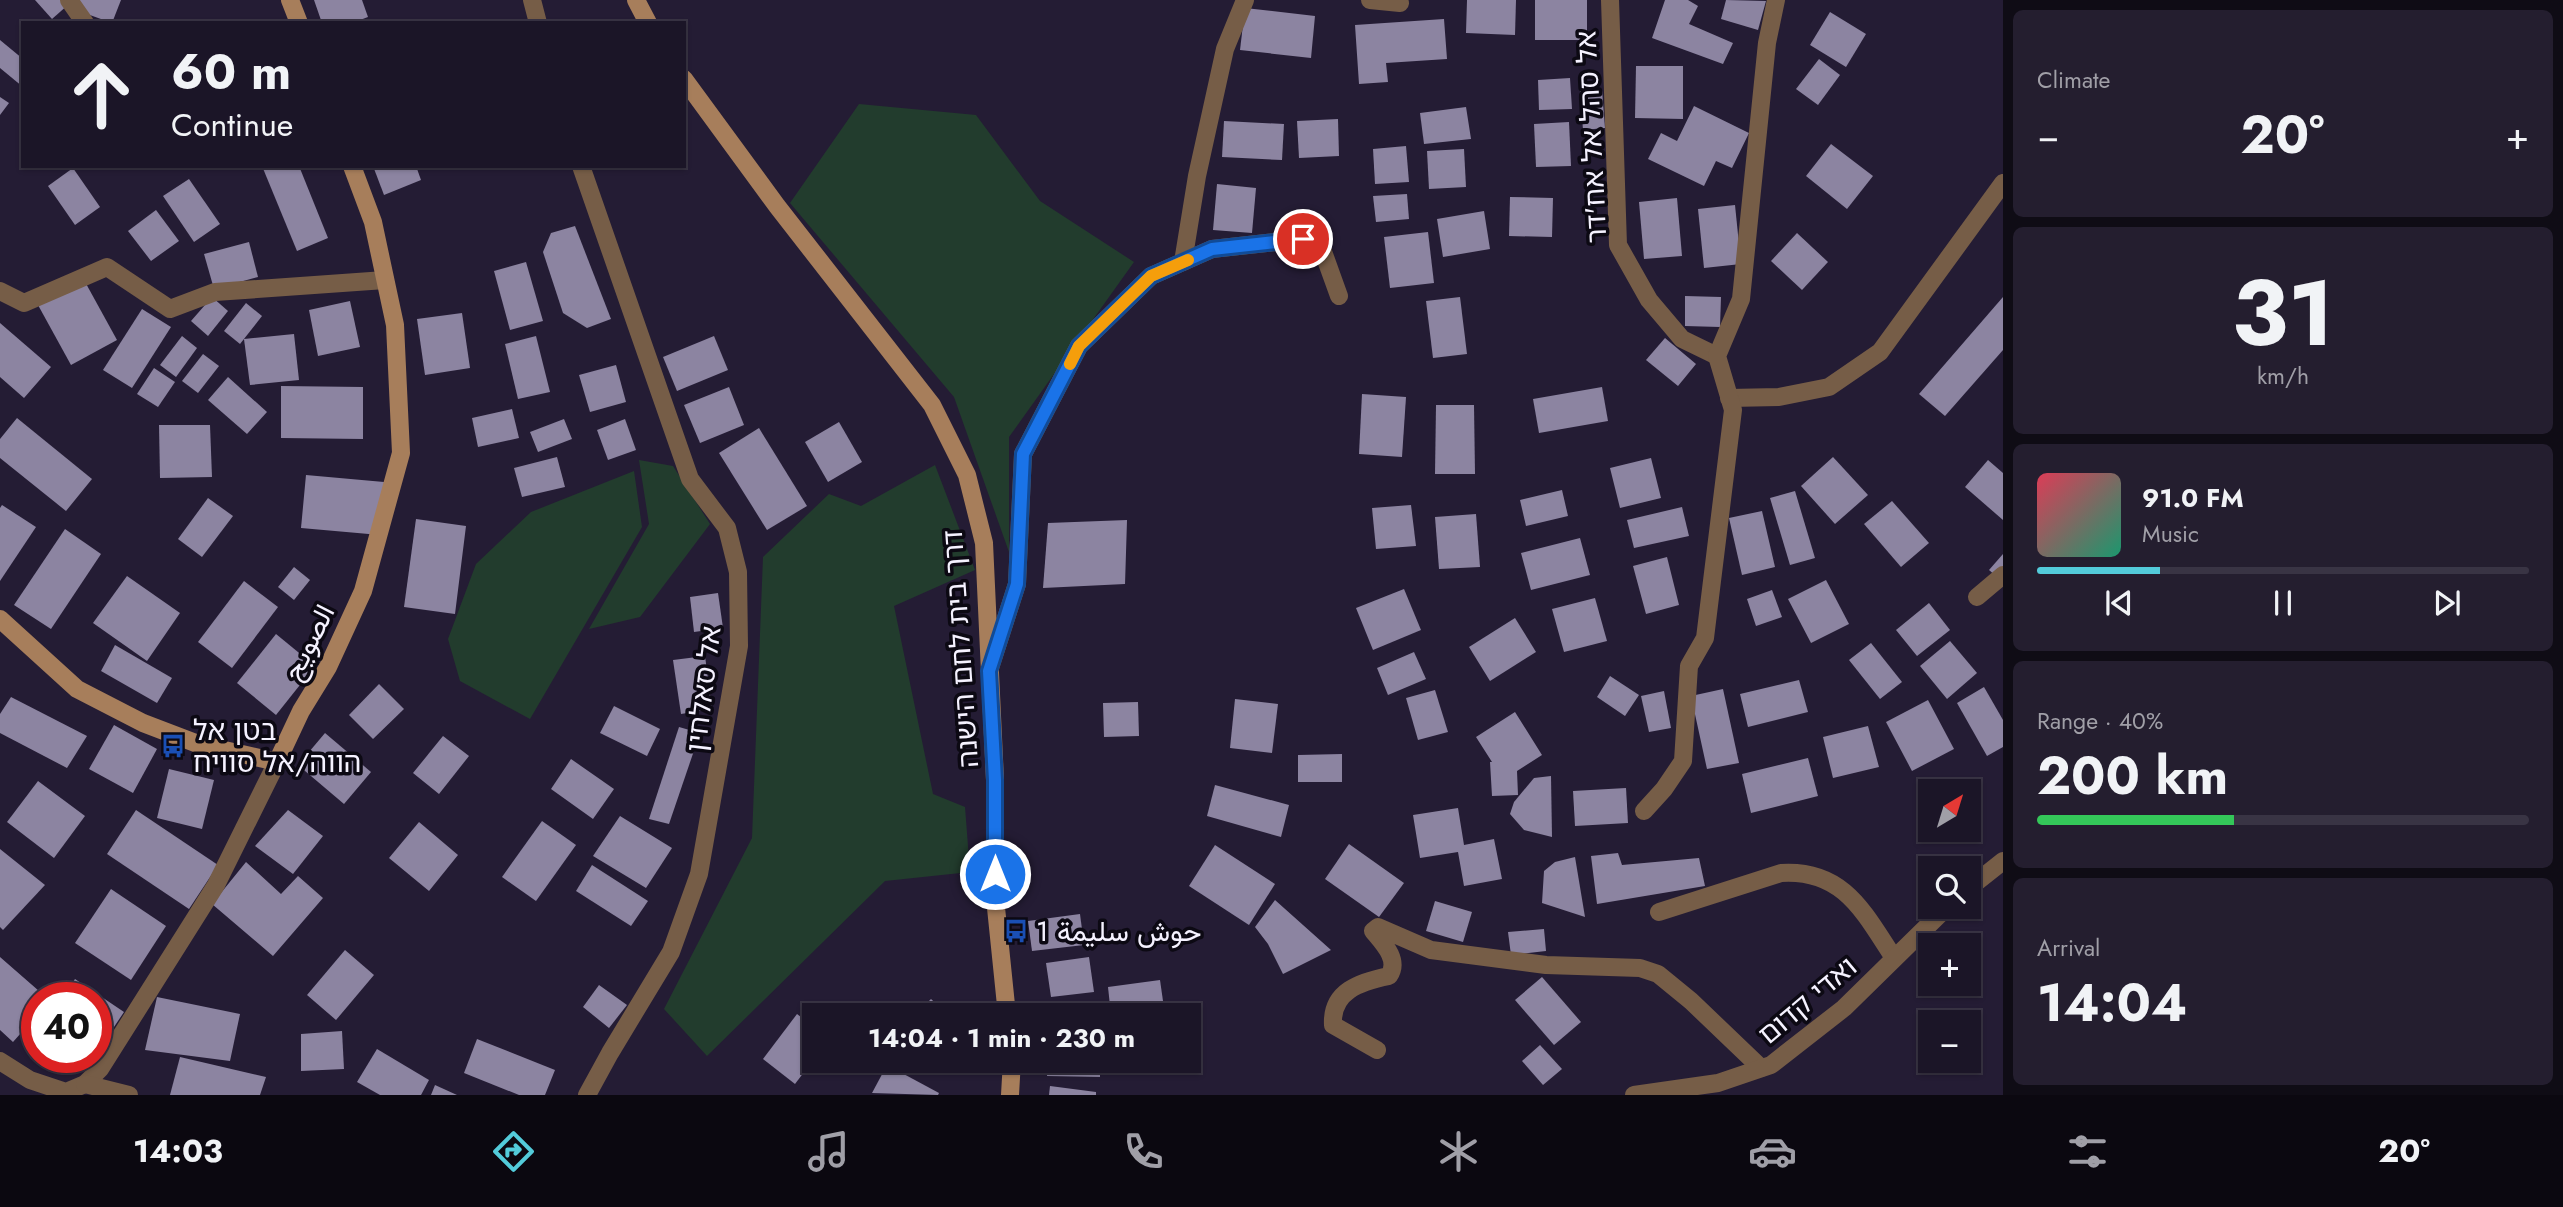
<!DOCTYPE html>
<meta charset="utf-8">
<style>
:root{--surface:#1b1527;--page:#241e2f;--text:#f1f3f6;--muted:#a09fa7;--line:#393444;--accent:#53cbda}
body{margin:0;font-family:Jost,Vazirmatn,"Noto Sans Hebrew",sans-serif;background:var(--page);color:var(--text);height:100vh;display:flex;flex-direction:column;font-size:26px;white-space:nowrap}
*{box-sizing:border-box;margin:0}
p{font-size:23px;color:var(--muted)}
.icon{flex:none;width:38px;height:38px;fill:none;stroke:currentColor;stroke-width:2;stroke-linecap:round;stroke-linejoin:round}
.map{position:relative;flex:1;overflow:hidden}
.panel{display:flex;flex-direction:column;gap:10px;padding:10px;background:#0f0c15;width:560px}
.panel>*{flex:none}
.top-card{position:absolute;left:21px;top:21px;width:665px;height:147px;border-radius:0px;box-shadow:0 2px 5px #0004,0 0 0 2px var(--line);background:#1b1527;color:var(--text);overflow:hidden}
.needle{width:46px;rotate:38deg}
.buttons{position:absolute;left:1918px;top:779px;display:grid;gap:14px}
.buttons a{display:grid;place-items:center;width:63px;height:63px;border-radius:0px;background:var(--surface);box-shadow:0 2px 5px #0004,0 0 0 2px var(--line);font-size:35px}
.speed{position:absolute;left:21px;top:982px;display:flex;gap:14px;font-size:35px;font-weight:700;text-align:center}
.speed>*{display:grid;place-content:center;width:91px;height:91px;border-radius:50%;background:var(--surface);box-shadow:0 2px 5px #0004,0 0 0 2px var(--line);line-height:1}
.speed .limit{border:10px solid #d22;background:#fff;color:#111}
.pin{position:absolute;display:grid;place-items:center;width:60px;height:60px;color:#fff;margin:-30px;border:4px solid #fff;border-radius:50%;box-shadow:0 2px 7px #0007}
.me{position:absolute;width:77px;margin:-38px;rotate:0deg;stroke-linejoin:round;filter:drop-shadow(0 0 5px #0008)}
.turn{display:flex;align-items:center;gap:24px;height:147px;padding:0 35px;font-size:32px}
.turn .icon{width:91px;height:91px;stroke-width:2.5}
.turn b{display:block;font-size:49px;line-height:60px}
.big{font-size:52px;font-weight:700;line-height:1.1}
.panel .widget{flex:1;display:flex;flex-direction:column;justify-content:center;gap:10px;min-width:0;padding:0 24px;border-radius:10px;background:var(--page)}
.panel .dial{align-items:center;gap:0}
.dial b{font-size:91px;line-height:1}
.song{display:flex;align-items:center;gap:21px}
.cover{width:84px;height:84px;border-radius:10px;background:linear-gradient(135deg,hsl(350 70% 55%),hsl(160 70% 35%))}
.played{height:7px;border-radius:4px;background:linear-gradient(90deg,var(--accent) 25%,var(--line) 25%)}
.keys{display:flex;justify-content:space-around;direction:ltr}
.heat{display:flex;justify-content:space-between;align-items:center;font-size:38px;direction:ltr}
.charge{height:10px;border-radius:5px;background:linear-gradient(90deg,#34c759 40%,var(--line) 0)}
.trip{position:absolute;left:802px;top:1003px;width:399px;height:70px;border-radius:0px;background:var(--surface);box-shadow:0 2px 5px #0004,0 0 0 2px var(--line);font-weight:700;line-height:70px;text-align:center}
.tab-bar{display:flex;height:112px;justify-content:space-around;align-items:center;background:#0b0810;color:var(--muted)}
.tab-bar .icon{width:49px;height:49px}
.tab-bar .active{color:var(--accent)}
.tab-bar b{font-size:32px;color:var(--text)}
main{display:flex;flex:1;min-height:0}
.map>svg:first-child{display:block}
</style>
<main>
<div class="map">
<svg width="2003" height="1095" viewBox="0 0 2003 1095">
<rect width="100%" height="100%" fill="#241c34"/>
<g fill="#223c2d">
<polygon points="859,104 976,115 1040,201 1134,262 1009,437 1009,552 954,397 790,203"/>
<polygon points="639,460 673,466 710,524 640,617 589,629 649,524"/>
<polygon points="935,465 975,570 894,606 933,794 965,807 970,872 885,881 707,1056 664,1009 752,838 763,557 829,494 861,506"/>
<polygon points="634,471 642,527 530,719 460,681 448,639 476,564 531,512"/>
</g>
<g fill="#8c84a1">
<polygon points="35,0 65,0 69,4 52,19"/>
<polygon points="80,0 121,0 112,23 76,10"/>
<polygon points="314,0 362,0 368,17 352,23 322,23"/>
<polygon points="1467,0 1516,0 1515,35 1466,33"/>
<rect x="1535" y="0" width="52" height="40"/>
<polygon points="1665,0 1688,0 1698,6 1689,24 1733,43 1723,64 1652,38"/>
<polygon points="1726,0 1766,1 1758,30 1721,19"/>
<polygon points="1245,8 1315,16 1311,58 1240,50"/>
<polygon points="1830,12 1866,34 1846,67 1810,45"/>
<polygon points="1444,19 1447,59 1386,63 1388,82 1359,84 1355,25"/>
<polygon points="0,40 23,59 23,87 0,68"/>
<polygon points="1819,59 1840,75 1818,105 1796,89"/>
<polygon points="1636,66 1683,66 1683,119 1635,118"/>
<polygon points="1570,78 1572,109 1539,110 1538,80"/>
<polygon points="1602,90 1605,128 1583,130 1580,91"/>
<polygon points="0,97 9,103 0,115"/>
<polygon points="1694,106 1749,133 1732,168 1716,161 1704,186 1648,159 1661,133 1677,141"/>
<polygon points="1466,107 1471,139 1424,144 1420,113"/>
<polygon points="1338,119 1339,156 1299,158 1297,121"/>
<polygon points="1224,121 1284,124 1282,160 1222,157"/>
<polygon points="1569,122 1571,166 1536,167 1534,124"/>
<polygon points="1831,144 1873,176 1847,209 1806,176"/>
<polygon points="1406,146 1409,182 1375,184 1373,149"/>
<polygon points="1464,149 1466,187 1429,189 1427,151"/>
<polygon points="262,166 299,166 328,238 297,251"/>
<polygon points="373,166 416,166 421,180 384,195"/>
<polygon points="73,168 100,207 75,225 48,186"/>
<polygon points="189,179 220,224 194,242 163,196"/>
<polygon points="1217,184 1256,188 1252,233 1213,230"/>
<polygon points="1407,194 1409,219 1376,222 1373,196"/>
<polygon points="1510,197 1553,198 1552,237 1509,236"/>
<polygon points="1677,198 1682,256 1644,259 1639,202"/>
<polygon points="1735,205 1741,264 1704,268 1698,209"/>
<polygon points="156,210 179,241 151,261 128,231"/>
<polygon points="1484,211 1490,249 1443,257 1437,219"/>
<polygon points="575,226 611,319 587,328 563,313 543,252 551,233"/>
<polygon points="1428,232 1434,283 1390,288 1384,237"/>
<polygon points="1797,233 1828,262 1802,290 1771,261"/>
<polygon points="249,242 258,277 214,289 204,254"/>
<polygon points="526,262 543,321 510,330 494,271"/>
<polygon points="84,280 117,340 71,365 38,305"/>
<polygon points="1685,296 1721,297 1720,327 1685,326"/>
<polygon points="212,297 228,311 208,336 191,321"/>
<polygon points="1460,297 1467,354 1433,358 1426,301"/>
<polygon points="2003,297 2003,350 1945,416 1919,394"/>
<polygon points="350,301 360,347 318,356 309,310"/>
<polygon points="246,303 262,316 240,344 224,331"/>
<polygon points="142,309 171,327 132,388 103,370"/>
<polygon points="462,313 470,368 425,375 417,319"/>
<polygon points="0,323 51,367 24,398 0,377"/>
<polygon points="294,334 299,380 250,385 244,339"/>
<polygon points="182,336 197,348 176,377 160,365"/>
<polygon points="536,336 550,392 518,399 505,344"/>
<polygon points="714,336 728,370 677,391 663,357"/>
<polygon points="1665,338 1696,364 1678,386 1646,360"/>
<polygon points="203,354 219,366 198,393 182,381"/>
<polygon points="616,365 626,402 590,412 579,375"/>
<polygon points="154,368 175,382 158,407 137,394"/>
<polygon points="228,377 267,412 247,434 208,400"/>
<polygon points="281,386 363,387 363,439 281,438"/>
<polygon points="729,387 744,425 700,443 684,405"/>
<polygon points="1602,387 1608,421 1539,433 1533,399"/>
<polygon points="1362,394 1406,397 1402,457 1359,454"/>
<polygon points="1436,405 1474,405 1475,474 1435,474"/>
<polygon points="512,409 519,438 478,447 472,418"/>
<polygon points="17,418 92,479 66,511 0,458 0,439"/>
<polygon points="564,419 572,439 538,452 530,432"/>
<polygon points="625,419 636,450 608,460 597,430"/>
<polygon points="839,422 862,462 828,482 805,442"/>
<polygon points="159,425 210,425 212,477 160,478"/>
<polygon points="759,428 807,506 767,530 719,453"/>
<polygon points="557,457 565,487 522,497 514,468"/>
<polygon points="1833,457 1868,495 1835,524 1801,486"/>
<polygon points="1651,458 1661,498 1620,508 1610,468"/>
<polygon points="1988,460 2003,473 2003,520 1965,487"/>
<polygon points="306,475 384,482 380,535 301,528"/>
<polygon points="1562,490 1568,516 1526,526 1520,500"/>
<polygon points="1795,491 1815,558 1790,565 1770,498"/>
<polygon points="208,498 233,516 202,557 178,539"/>
<polygon points="1892,501 1929,543 1901,567 1864,524"/>
<polygon points="2,505 36,527 0,581 0,508"/>
<polygon points="1411,505 1416,546 1376,549 1372,508"/>
<polygon points="1682,507 1689,536 1634,548 1627,520"/>
<polygon points="1762,511 1775,567 1742,575 1729,518"/>
<polygon points="1476,514 1480,567 1439,569 1435,517"/>
<polygon points="416,519 466,526 455,614 404,607"/>
<polygon points="1127,520 1125,584 1043,588 1048,523"/>
<polygon points="65,529 101,554 51,629 14,605"/>
<polygon points="1580,538 1590,575 1531,590 1521,553"/>
<polygon points="2003,554 2003,582 1989,570"/>
<polygon points="1667,557 1679,605 1646,614 1633,566"/>
<polygon points="294,567 310,580 294,600 278,587"/>
<polygon points="127,576 180,613 147,661 93,623"/>
<polygon points="1826,580 1849,624 1811,643 1788,599"/>
<polygon points="244,581 278,607 232,668 198,642"/>
<polygon points="1404,589 1421,630 1373,650 1356,608"/>
<polygon points="1772,590 1782,617 1756,626 1747,599"/>
<polygon points="718,593 723,628 694,632 690,597"/>
<polygon points="1595,598 1607,641 1564,652 1552,609"/>
<polygon points="1929,603 1950,630 1917,656 1896,630"/>
<polygon points="1515,618 1536,652 1490,681 1469,647"/>
<polygon points="276,634 315,666 276,715 237,683"/>
<polygon points="1950,641 1977,673 1947,699 1920,666"/>
<polygon points="1871,643 1902,682 1880,699 1849,660"/>
<polygon points="115,645 172,678 157,703 101,671"/>
<polygon points="1414,652 1426,679 1388,695 1377,668"/>
<polygon points="705,656 712,709 681,714 673,660"/>
<polygon points="1610,676 1639,695 1625,716 1597,697"/>
<polygon points="1799,680 1808,712 1748,727 1740,694"/>
<polygon points="379,684 404,709 373,739 349,715"/>
<polygon points="1984,687 2003,720 2003,747 1987,756 1957,703"/>
<polygon points="1723,689 1739,763 1707,769 1691,696"/>
<polygon points="1435,690 1448,732 1418,740 1406,698"/>
<polygon points="1664,691 1671,728 1649,732 1641,696"/>
<polygon points="11,697 87,736 67,768 0,733 0,714"/>
<polygon points="1235,699 1278,704 1272,753 1230,748"/>
<polygon points="1928,700 1954,749 1912,771 1886,722"/>
<polygon points="1138,702 1139,736 1104,737 1103,703"/>
<polygon points="614,706 660,729 647,756 600,733"/>
<polygon points="1515,712 1542,755 1517,771 1518,795 1492,796 1490,762 1492,762 1476,737"/>
<polygon points="114,725 157,749 133,793 89,769"/>
<polygon points="1868,726 1879,767 1833,778 1823,737"/>
<polygon points="679,727 700,733 669,824 649,819"/>
<polygon points="325,733 371,772 344,804 298,765"/>
<polygon points="443,736 469,756 439,794 413,773"/>
<polygon points="1342,754 1342,782 1298,782 1298,755"/>
<polygon points="1808,758 1818,796 1751,813 1742,774"/>
<polygon points="571,759 614,789 593,819 551,789"/>
<polygon points="169,769 214,780 202,829 157,818"/>
<polygon points="1551,776 1552,837 1524,830 1510,814 1514,802 1534,778"/>
<polygon points="38,781 85,816 54,858 7,822"/>
<polygon points="1215,785 1289,805 1281,837 1207,816"/>
<polygon points="1626,788 1628,823 1575,826 1573,791"/>
<polygon points="1458,808 1464,845 1494,839 1502,879 1464,886 1458,852 1420,858 1413,815"/>
<polygon points="136,810 218,865 189,909 107,854"/>
<polygon points="288,810 323,836 293,874 255,846"/>
<polygon points="620,816 672,848 646,888 593,856"/>
<polygon points="542,821 576,845 536,901 502,877"/>
<polygon points="419,822 458,855 429,891 389,858"/>
<polygon points="1349,844 1404,883 1379,917 1325,879"/>
<polygon points="1215,845 1275,884 1249,925 1189,886"/>
<polygon points="0,849 45,885 3,930 0,927"/>
<polygon points="1618,853 1622,865 1699,858 1705,886 1597,904 1591,856"/>
<polygon points="1575,857 1585,917 1542,903 1544,871 1555,862"/>
<polygon points="246,862 281,894 298,876 323,898 273,956 212,904"/>
<polygon points="592,865 648,901 631,926 576,891"/>
<polygon points="111,889 166,926 131,980 75,943"/>
<polygon points="1275,900 1331,950 1283,974 1268,944 1255,927"/>
<polygon points="1435,901 1472,912 1463,942 1426,931"/>
<polygon points="1080,914 1084,945 1032,951 1028,921"/>
<polygon points="1544,929 1546,951 1511,955 1508,932"/>
<polygon points="345,950 374,975 336,1020 307,995"/>
<polygon points="0,957 47,998 37,998 37,1015 13,1042 0,1030"/>
<polygon points="1089,957 1094,992 1051,997 1046,963"/>
<polygon points="1542,977 1581,1022 1554,1045 1515,1000"/>
<polygon points="75,979 124,1012 96,1054 96,998 62,998"/>
<polygon points="1160,980 1165,1015 1111,1015 1108,987"/>
<polygon points="599,985 627,1005 609,1028 583,1007"/>
<polygon points="157,997 240,1014 230,1061 145,1050"/>
<polygon points="931,999 948,1015 915,1015"/>
<rect x="1039" y="1003" width="60" height="12"/>
<polygon points="797,1014 814,1027 814,1059 795,1084 763,1059"/>
<polygon points="342,1031 344,1069 301,1071 301,1034"/>
<polygon points="477,1039 555,1070 545,1095 519,1095 464,1073"/>
<polygon points="1540,1045 1562,1069 1543,1085 1522,1061"/>
<polygon points="377,1049 429,1080 421,1095 380,1095 357,1082"/>
<polygon points="71,1057 94,1057 87,1068"/>
<polygon points="180,1057 266,1077 260,1095 170,1095"/>
<polygon points="1048,1060 1100,1060 1100,1077 1047,1076"/>
<polygon points="887,1065 939,1093 938,1095 872,1093"/>
<polygon points="435,1085 457,1095 431,1095"/>
<polygon points="1050,1086 1096,1092 1096,1095 1049,1095"/>
</g>
<g fill="none" stroke-linecap="round" stroke-linejoin="round">
<g stroke="#765d47" stroke-width="18">
<polyline points="69,0 85,23"/>
<polyline points="532,0 538,23"/>
<polyline points="1370,0 1400,3"/>
<polyline points="1610,0 1618,245 1649,300 1682,339 1717,356"/>
<polyline points="581,166 690,479 727,528 738,572 739,646 699,874 671,952 610,1053 587,1095"/>
<polyline points="1183,262 1197,176 1225,49 1245,0"/>
<polyline points="0,291 24,303 107,267 170,309 215,292 385,280"/>
<polyline points="1729,398 1779,397 1829,387 1880,352 2003,183"/>
<polyline points="1977,597 2003,575"/>
<polyline points="990,668 1017,584 1023,454 1079,346 1151,276 1212,249 1303,239 1321,246 1339,296"/>
<polyline points="1644,811 1664,789 1683,761 1689,666 1705,638 1733,410 1717,356 1741,299 1767,43 1776,0"/>
<polyline points="1969,888 2003,861"/>
<path d="M 1659,912 L 1781,873 C 1844,869 1864,913 1894,958"/>
<path d="M 1377,1050 L 1333,1025 C 1331,991 1360,982 1389,976 C 1400,960 1383,943 1373,931 L 1378,927 L 1431,950 L 1546,965 L 1640,968 L 1658,974 L 1691,1001 L 1761,1068"/>
<polyline points="0,1061 30,1080 66,1092 85,1084 100,1069 216,885 277,762"/>
<polyline points="85,1084 129,1095"/>
<polyline points="1634,1095 1718,1083 1771,1065 1844,1008 1948,906"/>
</g>
<g stroke="#a77e5b" stroke-width="18">
<polyline points="290,0 299,23"/>
<polyline points="636,0 648,23"/>
<polyline points="684,79 777,206 932,405 967,475 984,543 995,780 995,898 1007,1015"/>
<polyline points="0,619 77,689 143,723 198,744 277,762 301,711 328,667 363,591 401,453 395,325 373,222 352,166"/>
<polyline points="1010,1095 1012,1060"/>
</g>
</g>
<g fill="none" stroke-linecap="round" stroke-linejoin="round">
<g stroke="#114b97" stroke-width="18">
<polyline id="route" points="995,874 995,780 989,671 1017,584 1023,454 1079,346 1151,276 1212,249 1303,239"/>
</g>
<use href="#route" stroke="#1a73e8" stroke-width="12"/>
<polyline stroke="#f59e0b" stroke-width="12" points="1070,364 1079,346 1151,276 1188,260"/>
</g>
<defs>
<g id="bus-bare" transform="scale(1.89)"><path d="M-5-6H5V4H4V6H2V4H-2V6H-4V4H-5ZM-3.5-4V0h7V-4ZM-3.5 1.2v1.5H-2V1.2ZM2 1.2v1.5H3.5V1.2Z" fill="#1a4fb4" stroke="#0c0913" stroke-width="2.5" paint-order="stroke"/></g>
</defs>
<g fill-rule="evenodd">
<use href="#bus-bare" x="173" y="746"/>
<use href="#bus-bare" x="1016" y="931"/>
</g>
<g text-anchor="middle" stroke-width="7" stroke-linejoin="round" paint-order="stroke">
<g font-size="28" fill="#f5f2ff" stroke="#0c0913">
<text transform="translate(1591 137) rotate(-93)" y="10">אל סהל אל אח'דר</text>
<text transform="translate(308 642) rotate(-63)" y="10">الصويح</text>
<text transform="translate(960 649) rotate(-94)" y="10">דרך בית לחם הישנה</text>
<text transform="translate(703 689) rotate(-83)" y="10">אל סאלחין</text>
<text transform="translate(1807 1000) rotate(-40)" y="10">ואדי קדום</text>
</g>
<g font-size="28" fill="#f5f2ff" stroke="#0c0913" text-anchor="start">
<text x="193" y="740">בטן אל<tspan x="193" dy="32">הווה/אל סוויח</tspan></text>
<text x="1036" y="941">حوش سليمة 1</text>
</g>
</g>
</svg>
<div class="buttons">
<a><svg class="needle" viewBox="-14 -14 28 28"><path d="M0-13l5 13h-10z" fill="#e53935"/><path d="M0 13l5-13h-10z" fill="#a09fa7"/></svg></a>
<a><svg class="icon" aria-label="search" viewBox="0 0 24 24"><circle cx="10" cy="10" r="6"/><path d="M15 15l6 6"/></svg></a>
<a>+</a>
<a>−</a>
</div>
<div class="speed"><div class="limit">40</div></div>
<div class="pin" style="left:1303px;top:239px;background:#d93025"><svg class="icon" aria-label="arrive" viewBox="0 0 24 24"><path d="M6 21V4h12l-3 4 3 4H6"/></svg></div>
<svg class="me" style="left:995px;top:874px" viewBox="-20 -20 40 40"><circle r="17" fill="#1a73e8" stroke="#fff" stroke-width="3"/><path d="M0-11L8 9 0 5-8 9z" fill="#fff"/></svg>
<div class="trip">14:04 · 1 min · 230 m</div>
<div class="top-card">
<div class="turn"><svg class="icon" aria-label="ahead" viewBox="0 0 24 24"><path d="M12 20V5M6 11l6-6 6 6"/></svg><div><b>60 m</b>Continue</div></div>
</div>
</div>
<section class="panel">
<div class="widget"><p>Climate</p>
<div class="heat"><a>−</a><b class="big">20°</b><a>+</a></div>
</div>
<div class="widget dial"><b>31</b><p>km/h</p></div>
<div class="widget">
<div class="song"><i class="cover"></i><div><b>91.0 FM</b><p>Music</p></div></div>
<div class="played"></div>
<div class="keys"><svg class="icon" aria-label="previous" viewBox="0 0 24 24"><path d="M18 5L8 12l10 7zM5 5v14"/></svg><svg class="icon" aria-label="pause" viewBox="0 0 24 24"><path d="M8 5v14M16 5v14"/></svg><svg class="icon" aria-label="next" viewBox="0 0 24 24"><path d="M6 5l10 7-10 7zM19 5v14"/></svg></div>
</div>
<div class="widget"><p>Range · 40%</p><b class="big">200 km</b><div class="charge"></div></div>
<div class="widget"><p>Arrival</p><b class="big">14:04</b></div>
</section>
</main>
<nav class="tab-bar">
<b>14:03</b>
<svg class="icon active" aria-label="directions" viewBox="0 0 24 24"><path d="M12 3l9 9-9 9-9-9zM9 14v-3h6M13 9l2 2-2 2"/></svg>
<svg class="icon" aria-label="music" viewBox="0 0 24 24"><path d="M9 18V5l10-2v13"/><circle cx="6" cy="18" r="3"/><circle cx="16" cy="16" r="3"/></svg>
<svg class="icon" aria-label="phone" viewBox="0 0 24 24"><path d="M5 4h4l2 5-3 2q2 4 5 5l2-3 5 2v4C11 20 4 13 5 4z"/></svg>
<svg class="icon" aria-label="climate" viewBox="0 0 24 24"><path d="M12 3v18M4 7l16 10M4 17L20 7"/></svg>
<svg class="icon" aria-label="car" viewBox="0 0 24 24"><path d="M5 17H2v-5l4-1 3-4h7l3 4 3 1v5h-3M9 17h6M6 11h13"/><circle cx="7" cy="17" r="2"/><circle cx="17" cy="17" r="2"/></svg>
<svg class="icon" aria-label="filters" viewBox="0 0 24 24"><path d="M4 7h16M4 17h16"/><circle cx="9" cy="7" r="2"/><circle cx="15" cy="17" r="2"/></svg>
<b>20°</b>
</nav>
